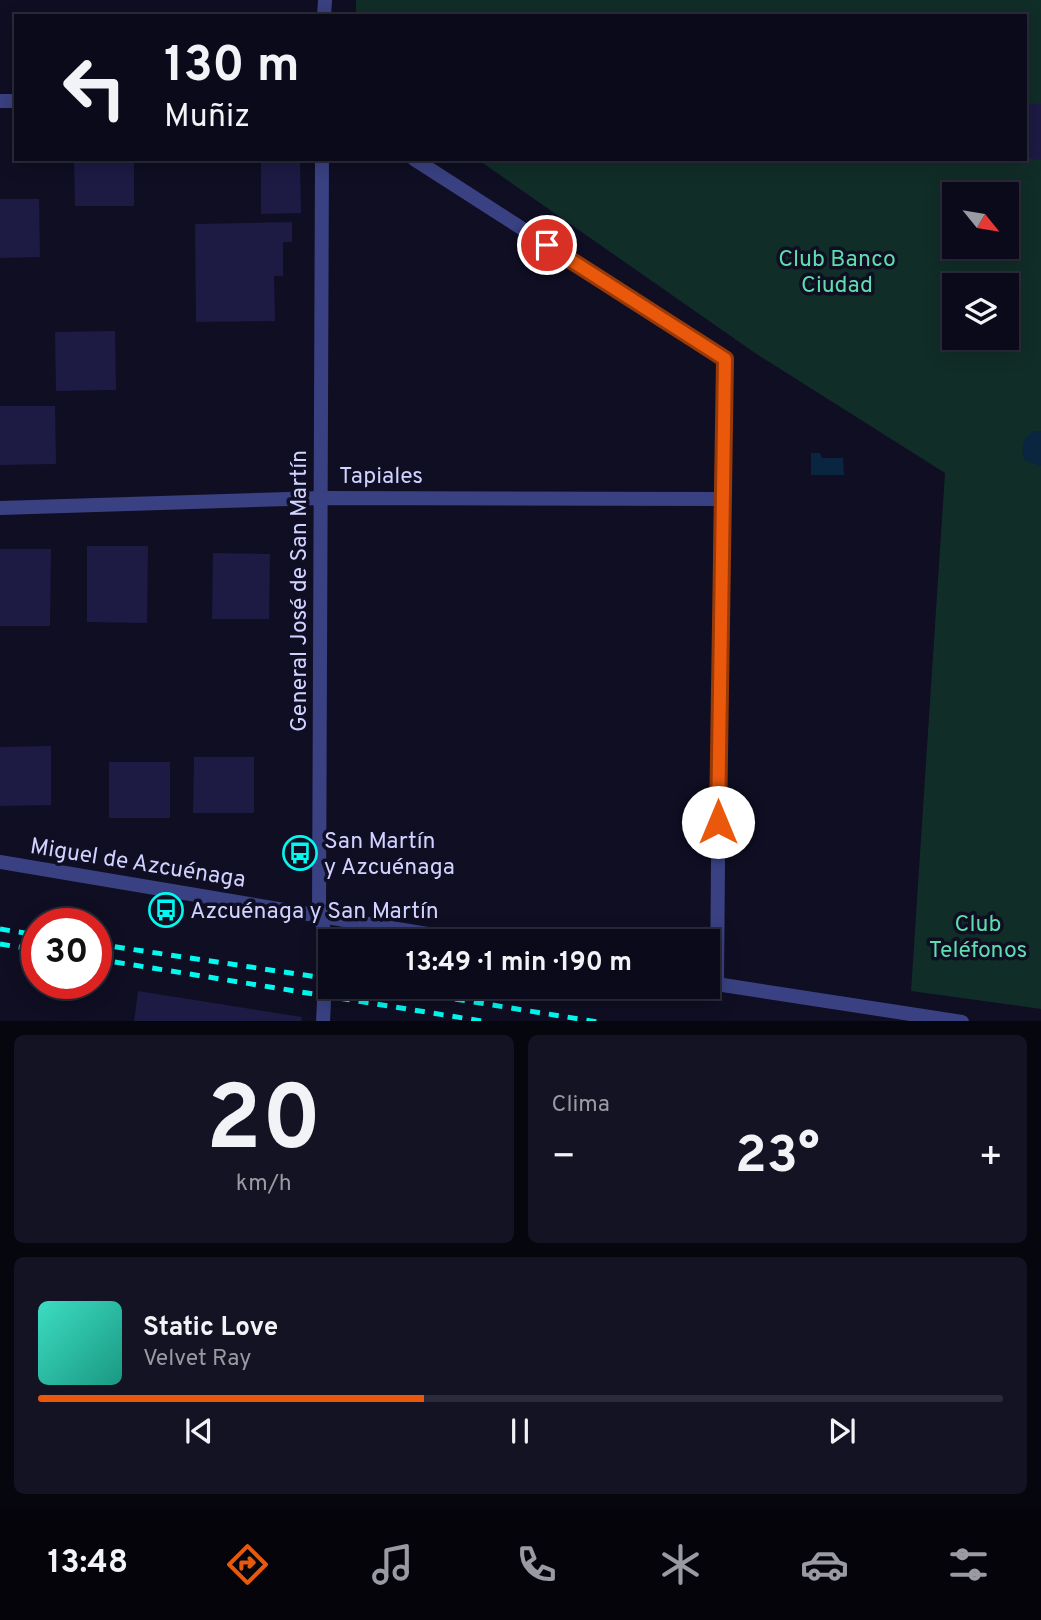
<!DOCTYPE html>
<html lang="es">
<meta charset="utf-8">
<style>
:root{--surface:#0b0a1a;--page:#141323;--text:#f1f3f6;--muted:#9a9aa2;--line:#2b2b39;--accent:#ea580c}
body{margin:0;font-family:Overpass,sans-serif;background:var(--page);color:var(--text);height:100vh;display:flex;flex-direction:column;font-size:26px;white-space:nowrap}
*{box-sizing:border-box;margin:0}
p{font-size:23px;color:var(--muted)}
.icon{flex:none;width:38px;height:38px;fill:none;stroke:currentColor;stroke-width:2;stroke-linecap:round;stroke-linejoin:round}
.map{position:relative;height:1021px;overflow:hidden}
.details{display:flex;flex-direction:column;gap:14px;padding:14px;background:#06060e;flex:1}
.details>*{flex:none}
.hud{position:absolute;left:14px;top:14px;width:1013px;height:147px;border-radius:0px;box-shadow:0 4px 18px #0003,0 0 0 2px var(--line);background:#0b0a1a;color:var(--text);overflow:hidden}
.needle{width:46px;rotate:120deg}
.controls{position:absolute;left:942px;top:182px;display:grid;gap:14px}
.controls a{display:grid;place-items:center;width:77px;height:77px;border-radius:0px;background:var(--surface);box-shadow:0 4px 18px #0003,0 0 0 2px var(--line);font-size:35px}
.speed{position:absolute;left:21px;top:908px;display:flex;gap:14px;font-size:35px;font-weight:700;text-align:center}
.speed>*{display:grid;place-content:center;width:91px;height:91px;border-radius:50%;background:var(--surface);box-shadow:0 4px 18px #0003,0 0 0 2px var(--line);line-height:1}
.speed .limit{border:10px solid #d22;background:#fff;color:#111}
.pin{position:absolute;display:grid;place-items:center;width:60px;height:60px;color:#fff;margin:-30px;border:4px solid #fff;border-radius:50%;box-shadow:0 2px 7px #0007}
.me{position:absolute;width:77px;margin:-38px;rotate:0deg;stroke-linejoin:round;filter:drop-shadow(0 0 5px #0008)}
.turn{display:flex;align-items:center;gap:24px;height:147px;padding:0 35px;font-size:32px}
.turn .icon{width:91px;height:91px;stroke-width:2.5}
.turn b{display:block;font-size:49px;line-height:60px}
.big{font-size:52px;font-weight:700;line-height:1.1}
.details .widget{flex:1;display:flex;flex-direction:column;justify-content:center;gap:10px;min-width:0;padding:0 24px;border-radius:10px;background:var(--page)}
.details .dial{align-items:center;gap:0}
.dial b{font-size:91px;line-height:1}
.song{display:flex;align-items:center;gap:21px}
.cover{width:84px;height:84px;border-radius:10px;background:linear-gradient(135deg,hsl(170 70% 55%),hsl(170 70% 35%))}
.played{height:7px;border-radius:4px;background:linear-gradient(90deg,var(--accent) 40%,var(--line) 40%)}
.keys{display:flex;justify-content:space-around;direction:ltr}
.heat{display:flex;justify-content:space-between;align-items:center;font-size:38px;direction:ltr}
.details .tiles{flex:1;display:grid;gap:14px;grid-template-columns:1fr 1fr}
.widget:last-child{grid-column:span 2}
.trip{position:absolute;left:318px;top:929px;width:402px;height:70px;border-radius:0px;background:var(--surface);box-shadow:0 4px 18px #0003,0 0 0 2px var(--line);font-weight:700;line-height:70px;text-align:center}
.tabs{display:flex;height:112px;justify-content:space-around;align-items:center;background:#04040a;color:var(--muted)}
.tabs .icon{width:49px;height:49px}
.tabs .selected{color:var(--accent)}
.tabs b{font-size:32px;color:var(--text)}
.map>svg:first-child{display:block}
</style>
<div class="map">
<svg width="1041" height="1022" viewBox="0 0 1041 1022">
<rect width="100%" height="100%" fill="#0f0e23"/>
<path fill="#112d28" fill-rule="evenodd" d="M 356,0 L 1041,0 L 1041,1009 L 911,991 L 945,473 L 755,353 L 477,159 L 1026,159 L 1026,16 L 356,16 ZM 954,194 L 1006,194 L 1006,247 L 954,247 ZM 954,285 L 1006,285 L 1006,338 L 954,338 Z"/>
<g fill="#0a2540">
<path d="M 1034,431 L 1041,431 L 1041,466 L 1024,460 C 1021,448 1022,438 1034,431 Z"/>
<polygon points="811,453 820,453 822,458 843,458 844,475 811,475"/>
</g>
<g fill="#1d1a44">
<polygon points="1026,103 1041,104 1041,160 1026,158"/>
<polygon points="74,159 134,159 134,206 75,206"/>
<polygon points="261,159 300,159 301,213 261,214"/>
<polygon points="0,199 39,199 40,257 0,258"/>
<polygon points="292,222 292,242 283,242 283,276 274,276 275,321 196,322 195,224"/>
<polygon points="115,331 116,390 56,391 55,332"/>
<polygon points="0,406 55,406 56,464 0,465"/>
<polygon points="87,546 148,546 147,623 87,622"/>
<polygon points="0,549 51,549 50,626 0,626"/>
<polygon points="213,553 270,554 269,619 212,619"/>
<polygon points="51,746 51,805 0,806 0,747"/>
<polygon points="194,757 254,757 254,813 193,813"/>
<rect x="109" y="762" width="61" height="56"/>
<polygon points="138,991 302,1017 301,1022 134,1022"/>
</g>
<g fill="none" stroke-linecap="round" stroke-linejoin="round">
<g stroke="#394182" stroke-width="14">
<polyline points="0,101 16,101"/>
<polyline points="414,159 725,359 721,499 717,984"/>
<polyline points="0,508 322,498 721,499"/>
<polyline points="0,862 475,942"/>
<polyline points="710,983 962,1022"/>
</g>
<g stroke="#394182" stroke-width="14">
<polyline points="324,16 325,0"/>
<polyline points="322,159 319,914 327,939 323,1022"/>
</g>
<g stroke="#02f9f0" stroke-width="5" stroke-dasharray="10 9" stroke-linecap="butt">
<polyline points="0,929 37,935"/>
<polyline points="0,944 37,950"/>
<polyline points="96,944 331,979"/>
<polyline points="96,959 488,1022"/>
<polyline points="380,987 598,1022"/>
</g>
</g>
<g fill="none" stroke-linecap="round" stroke-linejoin="round">
<g stroke="#983908" stroke-width="18">
<polyline id="route" points="547,245 725,359 718,822"/>
</g>
<use href="#route" stroke="#ea580c" stroke-width="12"/>
</g>
<defs>
<g id="bus-ring" transform="scale(1.75)"><circle r="9.5" fill="#0f0e23" stroke="#02f9f0" stroke-width="1.5"/><path d="M-5-6H5V4H4V6H2V4H-2V6H-4V4H-5ZM-3.5-4V0h7V-4ZM-3.5 1.2v1.5H-2V1.2ZM2 1.2v1.5H3.5V1.2Z" fill="#02f9f0"/></g>
</defs>
<g fill-rule="evenodd">
<use href="#bus-ring" x="300" y="853"/>
<use href="#bus-ring" x="166" y="910"/>
</g>
<g text-anchor="middle" stroke-width="7" stroke-linejoin="round" paint-order="stroke">
<g font-size="23" fill="#5ddeac" stroke="#0f0e23">
<text x="837" y="266">Club Banco<tspan x="837" dy="26">Ciudad</tspan></text>
<text x="978" y="931">Club<tspan x="978" dy="26">Teléfonos</tspan></text>
</g>
<g font-size="23" fill="#d1d2ff" stroke="#0f0e23">
<text x="381" y="483">Tapiales</text>
<text transform="translate(298 591) rotate(-90)" y="8">General José de San Martín</text>
<text transform="translate(138 862) rotate(9)" y="8">Miguel de Azcuénaga</text>
</g>
<g font-size="23" fill="#d1d2ff" stroke="#0f0e23" text-anchor="start">
<text x="324" y="848">San Martín<tspan x="324" dy="26">y Azcuénaga</tspan></text>
<text x="190" y="918">Azcuénaga y San Martín</text>
</g>
</g>
</svg>
<div class="controls">
<a><svg class="needle" viewBox="-14 -14 28 28"><path d="M0-13l5 13h-10z" fill="#e53935"/><path d="M0 13l5-13h-10z" fill="#9a9aa2"/></svg></a>
<a><svg class="icon" aria-label="layers" viewBox="0 0 24 24"><path d="M12 4l9 5-9 5-9-5zM3 14l9 5 9-5"/></svg></a>
</div>
<div class="speed"><div class="limit">30</div></div>
<div class="pin" style="left:547px;top:245px;background:#d93025"><svg class="icon" aria-label="arrive" viewBox="0 0 24 24"><path d="M6 21V4h12l-3 4 3 4H6"/></svg></div>
<svg class="me" style="left:718px;top:822px" viewBox="-20 -20 40 40"><circle r="19" fill="#fff"/><path d="M0-13L10 11 0 6-10 11z" fill="#ea580c"/></svg>
<div class="trip">13:49 · 1 min · 190 m</div>
<div class="hud">
<div class="turn"><svg class="icon" aria-label="left" viewBox="0 0 24 24"><path d="M17 20v-9H6M10 6l-5 5 5 5"/></svg><div><b>130 m</b>Muñiz</div></div>
</div>
</div>
<section class="details">
<div class="tiles">
<div class="widget dial"><b>20</b><p>km/h</p></div>
<div class="widget"><p>Clima</p>
<div class="heat"><a>−</a><b class="big">23°</b><a>+</a></div>
</div>
<div class="widget">
<div class="song"><i class="cover"></i><div><b>Static Love</b><p>Velvet Ray</p></div></div>
<div class="played"></div>
<div class="keys"><svg class="icon" aria-label="previous" viewBox="0 0 24 24"><path d="M18 5L8 12l10 7zM5 5v14"/></svg><svg class="icon" aria-label="pause" viewBox="0 0 24 24"><path d="M8 5v14M16 5v14"/></svg><svg class="icon" aria-label="next" viewBox="0 0 24 24"><path d="M6 5l10 7-10 7zM19 5v14"/></svg></div>
</div>
</div>
</section>
<nav class="tabs">
<b>13:48</b>
<svg class="icon selected" aria-label="directions" viewBox="0 0 24 24"><path d="M12 3l9 9-9 9-9-9zM9 14v-3h6M13 9l2 2-2 2"/></svg>
<svg class="icon" aria-label="music" viewBox="0 0 24 24"><path d="M9 18V5l10-2v13"/><circle cx="6" cy="18" r="3"/><circle cx="16" cy="16" r="3"/></svg>
<svg class="icon" aria-label="phone" viewBox="0 0 24 24"><path d="M5 4h4l2 5-3 2q2 4 5 5l2-3 5 2v4C11 20 4 13 5 4z"/></svg>
<svg class="icon" aria-label="climate" viewBox="0 0 24 24"><path d="M12 3v18M4 7l16 10M4 17L20 7"/></svg>
<svg class="icon" aria-label="car" viewBox="0 0 24 24"><path d="M5 17H2v-5l4-1 3-4h7l3 4 3 1v5h-3M9 17h6M6 11h13"/><circle cx="7" cy="17" r="2"/><circle cx="17" cy="17" r="2"/></svg>
<svg class="icon" aria-label="filters" viewBox="0 0 24 24"><path d="M4 7h16M4 17h16"/><circle cx="9" cy="7" r="2"/><circle cx="15" cy="17" r="2"/></svg>
</nav>
